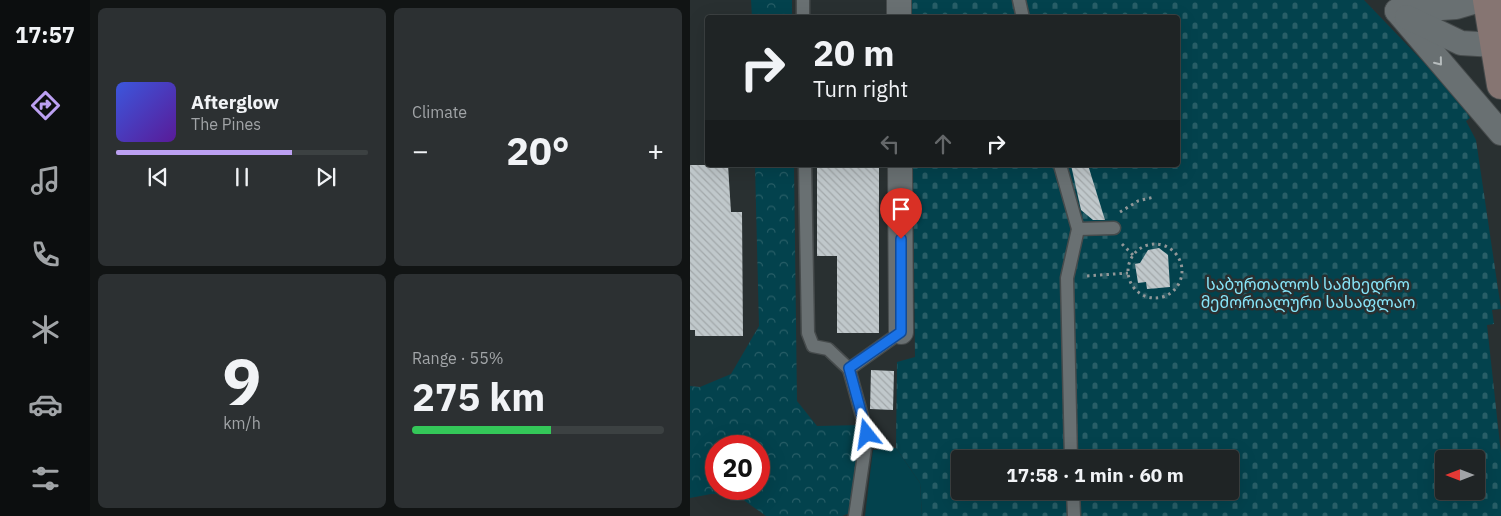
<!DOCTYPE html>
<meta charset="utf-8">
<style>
:root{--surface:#1f2425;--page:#2c3032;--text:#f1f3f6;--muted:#a1a4a7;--line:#3c4142;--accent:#bca0f2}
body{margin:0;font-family:"IBM Plex Sans","Noto Sans Georgian",sans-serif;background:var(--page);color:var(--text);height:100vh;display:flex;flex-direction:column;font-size:19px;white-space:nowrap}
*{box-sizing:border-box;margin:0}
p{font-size:16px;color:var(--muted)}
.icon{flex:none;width:28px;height:28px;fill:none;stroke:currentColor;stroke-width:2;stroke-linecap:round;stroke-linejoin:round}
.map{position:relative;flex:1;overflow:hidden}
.side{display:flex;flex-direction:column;gap:8px;padding:8px;background:#111414;width:600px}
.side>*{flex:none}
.hud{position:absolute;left:15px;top:15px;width:475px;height:152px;border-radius:5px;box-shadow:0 5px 20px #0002,0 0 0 1px var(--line);background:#1f2425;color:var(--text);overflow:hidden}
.needle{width:32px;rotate:270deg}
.fabs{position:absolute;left:745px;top:450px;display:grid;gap:10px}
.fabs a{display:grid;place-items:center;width:50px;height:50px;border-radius:5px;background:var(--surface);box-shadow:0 5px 20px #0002,0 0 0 1px var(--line);font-size:25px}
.speed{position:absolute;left:15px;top:435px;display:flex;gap:10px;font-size:25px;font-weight:700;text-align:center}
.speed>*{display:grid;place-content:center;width:65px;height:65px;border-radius:50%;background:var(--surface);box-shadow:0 5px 20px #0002,0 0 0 1px var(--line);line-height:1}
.speed .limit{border:8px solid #d22;background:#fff;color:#111}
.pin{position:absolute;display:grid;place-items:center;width:42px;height:42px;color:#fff;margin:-51px -21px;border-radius:50% 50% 50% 0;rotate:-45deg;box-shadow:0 0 5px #0007}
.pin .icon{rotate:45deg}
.me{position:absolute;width:55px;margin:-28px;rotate:345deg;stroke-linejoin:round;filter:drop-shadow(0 0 4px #0008)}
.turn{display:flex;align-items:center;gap:18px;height:105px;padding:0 25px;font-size:22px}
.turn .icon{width:65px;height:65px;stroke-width:2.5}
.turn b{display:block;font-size:35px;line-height:42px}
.lanes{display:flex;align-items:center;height:48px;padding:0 25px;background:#0003;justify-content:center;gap:25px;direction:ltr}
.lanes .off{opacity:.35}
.big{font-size:38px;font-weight:700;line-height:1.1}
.side .tile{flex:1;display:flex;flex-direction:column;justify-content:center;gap:8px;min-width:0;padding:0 18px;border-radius:8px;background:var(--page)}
.side .dial{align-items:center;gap:0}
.dial b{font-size:65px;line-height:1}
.song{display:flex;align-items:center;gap:15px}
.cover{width:60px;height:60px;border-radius:8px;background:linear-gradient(135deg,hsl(230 70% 55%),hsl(270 70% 35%))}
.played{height:5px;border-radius:2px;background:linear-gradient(90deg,var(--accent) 70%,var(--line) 70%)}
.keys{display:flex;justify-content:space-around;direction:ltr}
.heat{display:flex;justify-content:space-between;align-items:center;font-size:28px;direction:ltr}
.charge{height:8px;border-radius:4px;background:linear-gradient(90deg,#34c759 55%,var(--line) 0)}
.side .tiles{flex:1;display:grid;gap:8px;grid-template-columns:repeat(2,1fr)}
.trip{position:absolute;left:261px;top:450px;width:288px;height:50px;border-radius:5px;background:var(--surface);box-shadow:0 5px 20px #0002,0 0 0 1px var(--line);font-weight:700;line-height:50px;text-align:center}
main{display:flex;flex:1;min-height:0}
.menu{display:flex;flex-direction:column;width:90px;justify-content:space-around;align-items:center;background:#0c0e0f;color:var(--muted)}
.menu .icon{width:35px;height:35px}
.menu .active{color:var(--accent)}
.menu b{font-size:22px;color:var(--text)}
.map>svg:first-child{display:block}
</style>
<main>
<nav class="menu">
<b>17:57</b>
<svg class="icon active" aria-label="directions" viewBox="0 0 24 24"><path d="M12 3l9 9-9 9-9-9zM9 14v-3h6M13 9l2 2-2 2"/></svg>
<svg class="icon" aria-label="music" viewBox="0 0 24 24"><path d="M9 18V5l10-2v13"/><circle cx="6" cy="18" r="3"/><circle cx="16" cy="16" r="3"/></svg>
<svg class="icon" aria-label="phone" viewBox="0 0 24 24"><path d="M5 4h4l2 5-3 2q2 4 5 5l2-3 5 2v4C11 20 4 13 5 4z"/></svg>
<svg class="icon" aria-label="climate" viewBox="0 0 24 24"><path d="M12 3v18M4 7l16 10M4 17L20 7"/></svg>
<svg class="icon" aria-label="car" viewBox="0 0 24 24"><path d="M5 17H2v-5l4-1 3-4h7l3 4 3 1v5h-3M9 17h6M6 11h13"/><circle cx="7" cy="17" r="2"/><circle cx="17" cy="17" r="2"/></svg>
<svg class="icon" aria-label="filters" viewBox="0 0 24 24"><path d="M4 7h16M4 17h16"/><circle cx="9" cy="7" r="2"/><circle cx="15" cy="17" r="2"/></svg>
</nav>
<section class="side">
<div class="tiles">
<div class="tile">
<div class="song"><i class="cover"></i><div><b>Afterglow</b><p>The Pines</p></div></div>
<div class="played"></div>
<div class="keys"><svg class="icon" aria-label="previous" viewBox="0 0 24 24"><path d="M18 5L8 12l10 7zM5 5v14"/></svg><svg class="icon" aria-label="pause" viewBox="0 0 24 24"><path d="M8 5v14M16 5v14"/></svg><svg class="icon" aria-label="next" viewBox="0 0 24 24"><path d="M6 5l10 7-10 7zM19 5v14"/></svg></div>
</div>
<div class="tile"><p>Climate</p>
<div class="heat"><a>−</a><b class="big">20°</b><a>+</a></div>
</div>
<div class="tile dial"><b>9</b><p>km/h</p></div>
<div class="tile"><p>Range · 55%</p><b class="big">275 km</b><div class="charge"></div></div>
</div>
</section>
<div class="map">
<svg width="811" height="516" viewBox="0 0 811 516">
<defs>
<pattern id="forest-crowns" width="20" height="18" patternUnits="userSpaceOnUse" patternTransform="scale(1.25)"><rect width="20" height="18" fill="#03424d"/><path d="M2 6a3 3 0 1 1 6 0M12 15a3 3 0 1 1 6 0" fill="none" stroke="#285e67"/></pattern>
<pattern id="cemetery-stones" width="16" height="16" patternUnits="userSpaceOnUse" patternTransform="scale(1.25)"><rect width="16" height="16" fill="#03424d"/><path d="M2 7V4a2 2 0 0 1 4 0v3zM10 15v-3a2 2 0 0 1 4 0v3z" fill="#285e67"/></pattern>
<pattern id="building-back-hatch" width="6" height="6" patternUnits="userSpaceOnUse" patternTransform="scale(1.25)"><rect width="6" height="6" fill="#c0c8cb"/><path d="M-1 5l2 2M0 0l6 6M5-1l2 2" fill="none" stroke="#a2a8aa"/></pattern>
</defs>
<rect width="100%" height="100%" fill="#293031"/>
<g fill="url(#forest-crowns)" fill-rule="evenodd">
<polygon points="61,0 102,0 102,17 62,17"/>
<path d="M 65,165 L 104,165 L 107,401 L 127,426 L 172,425 L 160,513 L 152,516 L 76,516 L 45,494 L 21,494 L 0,498 L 0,386 L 10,387 L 41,374 L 69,326 ZM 26,446 L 69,446 L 69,489 L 26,489 Z"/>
</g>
<path fill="url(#cemetery-stones)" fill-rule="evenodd" d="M 221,0 L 674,0 L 770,100 L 780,118 L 776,121 L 786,140 L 811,309 L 802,310 L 804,324 L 797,325 L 811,454 L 811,516 L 232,516 L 230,483 L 206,448 L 207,362 L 225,357 L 223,165 L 488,165 L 488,18 L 221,17 ZM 270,459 L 540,459 L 540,491 L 270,491 ZM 754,459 L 786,459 L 786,491 L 754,491 Z"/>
<polygon fill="#03424d" points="206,448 230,483 232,516 175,516 183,450"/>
<g fill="url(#building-back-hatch)">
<polygon points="0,165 38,165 41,212 52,212 53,336 5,336 5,330 0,330"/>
<polygon points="127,165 189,165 189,333 147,333 147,256 127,256"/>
<polygon points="381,165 398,165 415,220 403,220 391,210"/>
<polygon points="469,248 478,255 480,287 457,289 456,282 448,283 445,264 450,263 458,250"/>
<polygon points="181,370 204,371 203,410 180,409"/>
</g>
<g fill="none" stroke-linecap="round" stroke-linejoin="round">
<g stroke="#464b4c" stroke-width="15">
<g id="lane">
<polyline points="113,0 113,18"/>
<polyline points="329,0 333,18"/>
<polyline points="115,165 118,333 123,346 138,349 159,369 211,332"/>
<polyline points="370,165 388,229 377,278 381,459"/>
<polyline points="388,229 424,228"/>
<polyline points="159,369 177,434 165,516"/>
<polyline points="383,491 384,516"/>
</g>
</g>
<g stroke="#464b4c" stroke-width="26">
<g id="street">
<polyline points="209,0 209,18"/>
<polyline points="707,11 811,133"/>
<polyline points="707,11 766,7 790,0"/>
<polyline points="717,17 771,43 805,45"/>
<polyline points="210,165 211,332"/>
</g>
</g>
<g stroke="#464b4c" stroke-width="30">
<polyline id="secondary" points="797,0 811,85"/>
</g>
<g stroke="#919798" stroke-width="3" stroke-dasharray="2.5 4" stroke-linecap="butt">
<polyline points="430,212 448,201 464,197"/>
<circle cx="465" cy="271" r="27"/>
<polyline points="432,244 443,255"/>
<polyline points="397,276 438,273"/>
</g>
<use href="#lane" stroke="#697072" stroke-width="12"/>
<use href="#street" stroke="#697072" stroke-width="24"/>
<use href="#secondary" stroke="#867572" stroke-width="28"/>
</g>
<defs><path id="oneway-chevron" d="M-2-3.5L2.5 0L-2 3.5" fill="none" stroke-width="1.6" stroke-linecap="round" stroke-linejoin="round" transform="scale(1.25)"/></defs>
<use stroke="#b6bcbd" href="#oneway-chevron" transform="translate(749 62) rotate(51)"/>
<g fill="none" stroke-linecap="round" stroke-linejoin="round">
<g stroke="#114b97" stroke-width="12">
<polyline id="route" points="177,434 159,368 211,332 211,239"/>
</g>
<use href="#route" stroke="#1a73e8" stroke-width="9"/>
</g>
<g text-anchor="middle" stroke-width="5" stroke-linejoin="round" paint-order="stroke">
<g font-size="16" fill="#88e5f9" stroke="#293031">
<text x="618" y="290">საბურთალოს სამხედრო<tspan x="618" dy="18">მემორიალური სასაფლაო</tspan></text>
</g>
</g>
</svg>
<div class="fabs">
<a><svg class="needle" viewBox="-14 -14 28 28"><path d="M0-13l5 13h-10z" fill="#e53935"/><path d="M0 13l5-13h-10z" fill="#a1a4a7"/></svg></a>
</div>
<div class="speed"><div class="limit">20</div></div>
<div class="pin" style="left:211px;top:239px;background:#d93025"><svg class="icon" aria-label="arrive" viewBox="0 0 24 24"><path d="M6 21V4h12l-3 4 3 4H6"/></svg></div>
<svg class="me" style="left:177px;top:434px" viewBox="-20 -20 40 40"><path d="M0-17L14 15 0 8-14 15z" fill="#1a73e8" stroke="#fff" stroke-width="4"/></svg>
<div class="trip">17:58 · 1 min · 60 m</div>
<div class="hud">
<div class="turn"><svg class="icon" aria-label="right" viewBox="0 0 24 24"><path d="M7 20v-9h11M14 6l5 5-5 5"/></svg><div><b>20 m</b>Turn right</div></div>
<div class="lanes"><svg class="icon off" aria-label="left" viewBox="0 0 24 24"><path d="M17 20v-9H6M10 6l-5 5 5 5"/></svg><svg class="icon off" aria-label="ahead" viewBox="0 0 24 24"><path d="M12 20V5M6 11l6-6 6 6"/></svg><svg class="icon" aria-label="right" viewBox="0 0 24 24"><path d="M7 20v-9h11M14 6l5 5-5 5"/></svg></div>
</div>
</div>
</main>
